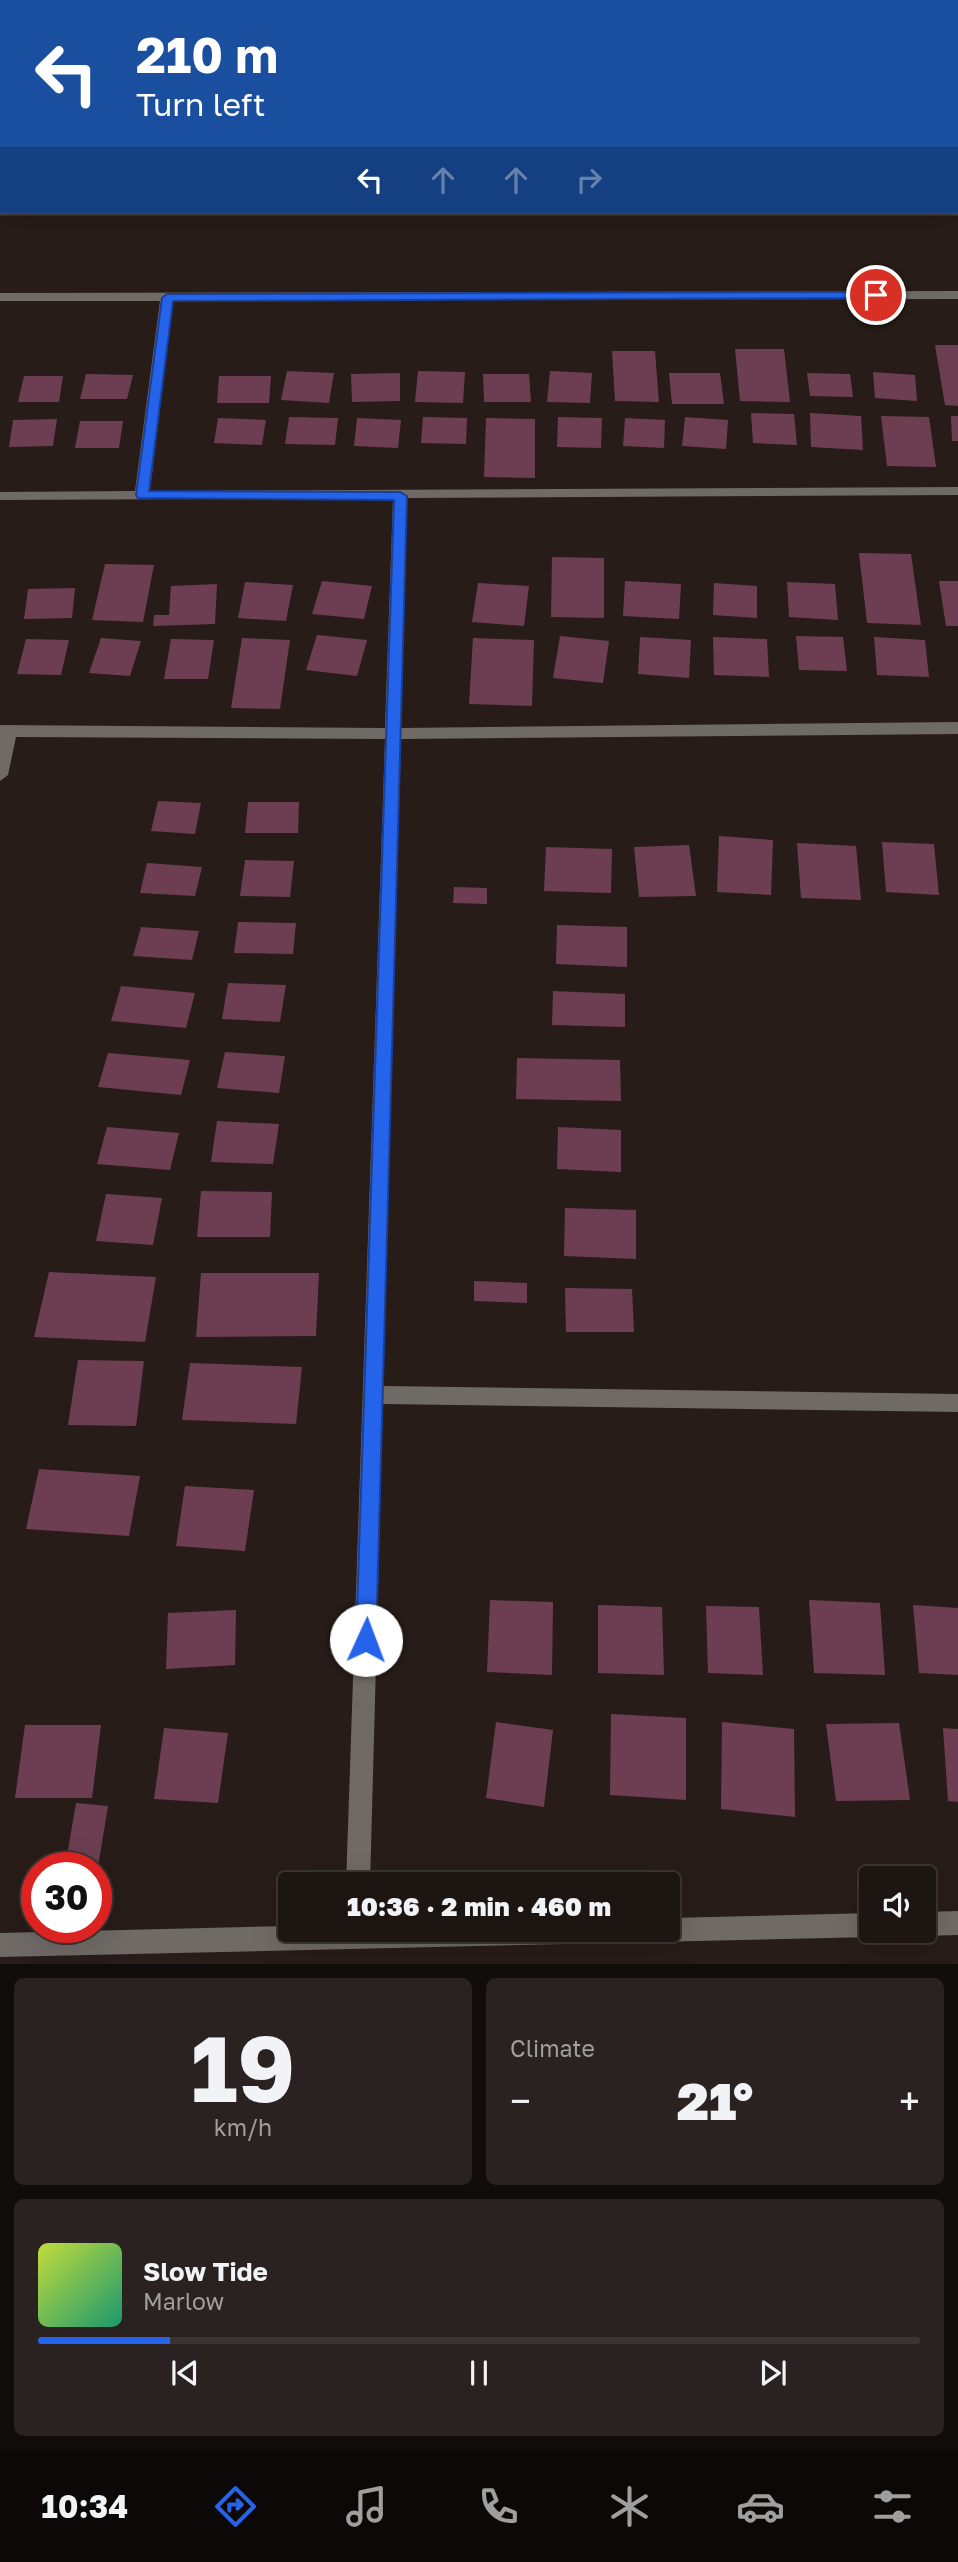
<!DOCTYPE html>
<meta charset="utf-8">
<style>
:root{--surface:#1d1512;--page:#2a2220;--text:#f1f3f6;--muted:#a09f9f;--line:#3b3432;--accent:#2563eb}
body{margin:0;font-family:"Golos Text",sans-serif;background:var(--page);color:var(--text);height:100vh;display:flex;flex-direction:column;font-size:26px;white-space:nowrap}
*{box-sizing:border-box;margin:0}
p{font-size:23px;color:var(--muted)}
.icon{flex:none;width:38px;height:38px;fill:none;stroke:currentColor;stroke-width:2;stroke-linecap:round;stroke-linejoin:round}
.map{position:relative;height:1964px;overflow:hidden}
.panel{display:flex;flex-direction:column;gap:14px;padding:14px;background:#100c0a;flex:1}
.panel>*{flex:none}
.guide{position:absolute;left:0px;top:0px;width:959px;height:214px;box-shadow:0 7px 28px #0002,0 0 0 2px var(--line);background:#1a4fa0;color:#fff;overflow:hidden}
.tools{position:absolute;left:859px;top:1866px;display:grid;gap:14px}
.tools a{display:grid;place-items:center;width:77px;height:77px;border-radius:7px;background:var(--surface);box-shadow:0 7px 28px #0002,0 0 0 2px var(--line);font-size:35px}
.speed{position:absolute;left:21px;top:1852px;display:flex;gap:14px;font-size:35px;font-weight:700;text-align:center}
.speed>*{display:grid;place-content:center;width:91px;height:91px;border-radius:50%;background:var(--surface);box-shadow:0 7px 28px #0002,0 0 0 2px var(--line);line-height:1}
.speed .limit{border:10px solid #d22;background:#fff;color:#111}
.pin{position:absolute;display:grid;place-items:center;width:60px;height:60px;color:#fff;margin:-30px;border:4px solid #fff;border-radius:50%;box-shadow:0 2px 7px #0007}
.me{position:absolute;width:77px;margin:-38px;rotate:2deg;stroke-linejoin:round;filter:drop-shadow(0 0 5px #0008)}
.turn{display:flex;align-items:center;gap:24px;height:147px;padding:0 21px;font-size:32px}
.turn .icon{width:91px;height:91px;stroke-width:2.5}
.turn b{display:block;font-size:49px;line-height:60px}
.lanes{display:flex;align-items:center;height:66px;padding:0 21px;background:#0003;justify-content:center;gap:35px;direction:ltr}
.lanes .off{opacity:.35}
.big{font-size:52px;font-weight:800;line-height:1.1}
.panel .tile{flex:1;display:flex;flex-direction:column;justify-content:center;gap:10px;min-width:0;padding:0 24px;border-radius:10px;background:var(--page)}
.panel .dial{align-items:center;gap:0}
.dial b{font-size:91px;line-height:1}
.song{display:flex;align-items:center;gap:21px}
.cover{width:84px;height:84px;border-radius:10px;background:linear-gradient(135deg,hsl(70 70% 55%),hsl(160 70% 35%))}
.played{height:7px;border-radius:4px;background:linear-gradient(90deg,var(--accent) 15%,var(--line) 15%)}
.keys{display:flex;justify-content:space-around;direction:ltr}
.heat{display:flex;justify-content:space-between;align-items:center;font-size:38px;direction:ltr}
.panel .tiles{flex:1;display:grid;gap:14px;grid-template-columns:1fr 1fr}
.tile:last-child{grid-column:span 2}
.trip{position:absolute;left:278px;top:1872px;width:402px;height:70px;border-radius:7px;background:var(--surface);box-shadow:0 7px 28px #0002,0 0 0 2px var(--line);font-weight:800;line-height:70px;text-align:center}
.tab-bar{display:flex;height:112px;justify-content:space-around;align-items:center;background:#0c0807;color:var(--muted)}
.tab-bar .icon{width:49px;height:49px}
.tab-bar .active{color:var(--accent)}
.tab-bar b{font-size:32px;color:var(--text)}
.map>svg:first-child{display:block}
</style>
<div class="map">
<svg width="958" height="1964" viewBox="0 0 958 1964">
<rect width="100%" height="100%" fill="#271c18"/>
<g fill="#6d3e51">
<polygon points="935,345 958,345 958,406 945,405"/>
<polygon points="735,349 784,349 790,402 740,401"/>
<polygon points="612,351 655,351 659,402 615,401"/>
<polygon points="287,371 334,373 329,403 281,400"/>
<polygon points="418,371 465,372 463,403 415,402"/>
<polygon points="550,371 592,373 590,403 547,402"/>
<polygon points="873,372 915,375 917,401 875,398"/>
<polygon points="400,373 400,401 352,402 351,374"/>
<polygon points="669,373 720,373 724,404 672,404"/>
<polygon points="807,373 850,374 853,397 810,396"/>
<polygon points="86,374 133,375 127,399 80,399"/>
<polygon points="483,374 529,374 531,402 484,402"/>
<polygon points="24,376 63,376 59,402 18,402"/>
<polygon points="219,376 271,376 269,403 217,403"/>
<polygon points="751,413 794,414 797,445 753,443"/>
<polygon points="810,413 861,416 863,450 811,447"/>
<polygon points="881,416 929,417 936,467 887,466"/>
<polygon points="951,416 958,416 958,441 952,441"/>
<polygon points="289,417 338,418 335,445 285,444"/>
<polygon points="423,417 467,418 466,444 421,443"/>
<polygon points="558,417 602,418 601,448 557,447"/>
<polygon points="685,417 728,420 726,449 682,446"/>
<polygon points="218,418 266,420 262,445 214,443"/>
<polygon points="357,418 401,420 398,448 354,446"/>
<polygon points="486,418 535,419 535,478 484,477"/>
<polygon points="625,418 665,420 664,448 623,446"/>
<polygon points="57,419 53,446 9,447 13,420"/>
<polygon points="80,421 123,421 119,448 75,448"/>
<polygon points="859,553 911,554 921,625 867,623"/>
<polygon points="552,557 604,558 604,618 551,617"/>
<polygon points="105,564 154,565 143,622 92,620"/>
<polygon points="322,581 372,586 364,619 312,614"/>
<polygon points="625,581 681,584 679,619 623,616"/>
<polygon points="939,581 958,581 958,626 946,626"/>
<polygon points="245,582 293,585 286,621 238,618"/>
<polygon points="787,582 835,584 838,620 789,617"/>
<polygon points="478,583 529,586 524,626 472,622"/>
<polygon points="714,583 757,586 757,618 713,615"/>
<polygon points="217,584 215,624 153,626 154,615 169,615 171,586"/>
<polygon points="75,588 72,618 24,619 28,589"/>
<polygon points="317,635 367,640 357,676 306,670"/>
<polygon points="560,636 609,641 603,683 553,678"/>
<polygon points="796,636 843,637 847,671 799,670"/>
<polygon points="640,637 691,640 689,678 638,674"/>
<polygon points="713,637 767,639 769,677 714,675"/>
<polygon points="874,637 925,640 929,677 877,675"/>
<polygon points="101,638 141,641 130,676 89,673"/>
<polygon points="242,638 290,640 280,709 231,708"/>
<polygon points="473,638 534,640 532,706 469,704"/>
<polygon points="26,639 69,640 61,675 17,674"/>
<polygon points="171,639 214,640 208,679 164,679"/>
<polygon points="158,801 201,803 195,834 151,831"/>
<polygon points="248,802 299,802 298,833 245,833"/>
<polygon points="719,836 773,840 771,895 717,892"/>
<polygon points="882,842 934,844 939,895 886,892"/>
<polygon points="797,843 856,846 861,900 801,898"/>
<polygon points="689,845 696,896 639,897 634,847"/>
<polygon points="546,847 612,849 611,893 544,891"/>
<polygon points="245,860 294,861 290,897 240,896"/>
<polygon points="147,863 202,867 195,896 140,893"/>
<polygon points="454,887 487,888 487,904 453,903"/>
<polygon points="238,922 296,923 293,954 234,953"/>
<polygon points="557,925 627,927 627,967 556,964"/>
<polygon points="141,927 199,931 192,960 133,956"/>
<polygon points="228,983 286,985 280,1022 222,1019"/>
<polygon points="121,986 195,993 186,1028 111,1021"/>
<polygon points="553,991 625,994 625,1027 552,1025"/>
<polygon points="225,1052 285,1056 279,1093 217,1088"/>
<polygon points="108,1053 190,1060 181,1095 98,1087"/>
<polygon points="517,1058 620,1060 621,1101 516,1099"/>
<polygon points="217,1121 279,1124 273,1164 211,1162"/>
<polygon points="107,1127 179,1133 170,1170 97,1164"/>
<polygon points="558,1127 621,1130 621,1172 557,1169"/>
<polygon points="201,1191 272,1192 270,1237 197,1237"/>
<polygon points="106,1194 162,1198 153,1245 96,1241"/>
<polygon points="565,1208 636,1210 636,1259 564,1256"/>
<polygon points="49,1272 156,1277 145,1342 34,1337"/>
<polygon points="201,1273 319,1273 316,1336 196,1337"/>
<polygon points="474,1281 527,1283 527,1303 474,1301"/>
<polygon points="565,1288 632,1289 634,1332 566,1332"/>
<polygon points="78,1360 144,1361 136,1426 68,1425"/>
<polygon points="190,1363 302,1367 296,1424 182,1420"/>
<polygon points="39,1469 140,1476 129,1536 26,1529"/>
<polygon points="185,1486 254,1490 245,1551 176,1546"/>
<polygon points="490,1600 553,1602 552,1675 487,1672"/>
<polygon points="809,1600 880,1603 885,1675 814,1673"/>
<polygon points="598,1605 662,1607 664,1675 598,1673"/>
<polygon points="913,1605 958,1608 958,1675 919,1673"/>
<polygon points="706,1606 759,1607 763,1675 708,1673"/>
<polygon points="236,1610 235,1665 166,1669 168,1613"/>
<polygon points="611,1714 686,1718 686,1800 610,1795"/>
<polygon points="496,1722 553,1730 544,1807 486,1798"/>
<polygon points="722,1722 794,1729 795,1817 721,1809"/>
<polygon points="899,1723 910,1800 836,1801 826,1724"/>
<polygon points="25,1725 101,1725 92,1798 15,1798"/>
<polygon points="164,1728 228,1733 218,1803 154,1799"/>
<polygon points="943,1728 958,1729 958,1802 948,1801"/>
<polygon points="76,1803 108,1806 98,1867 65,1867"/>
</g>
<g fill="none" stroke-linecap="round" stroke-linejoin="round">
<g fill="#6f6a66" fill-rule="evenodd">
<polygon points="958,291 958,299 173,300 150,491 958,487 958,495 407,498 401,728 958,722 958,734 401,739 383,1386 958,1394 958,1412 383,1404 370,1885 346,1885 385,739 16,737 8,775 0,781 0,725 385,728 393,498 0,500 0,492 135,491 160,301 0,301 0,293"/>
<polygon points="958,1911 958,1935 924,1936 916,1932 915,1930 924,1930 924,1912"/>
<polygon points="872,1913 872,1930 882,1930 872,1937 0,1957 0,1933 290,1926 290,1930 668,1930 668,1918"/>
</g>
</g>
<polygon fill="#2563eb" stroke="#184099" stroke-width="2" points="876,292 880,293 880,298 173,301 149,491 400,492 407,496 376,1640 373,1647 366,1650 359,1647 356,1640 394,500 138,498 136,495 162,298 167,294"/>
</svg>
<div class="tools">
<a><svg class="icon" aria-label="sound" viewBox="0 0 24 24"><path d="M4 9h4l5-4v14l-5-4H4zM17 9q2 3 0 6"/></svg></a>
</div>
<div class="speed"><div class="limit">30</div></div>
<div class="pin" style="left:876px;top:295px;background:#d93025"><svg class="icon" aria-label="arrive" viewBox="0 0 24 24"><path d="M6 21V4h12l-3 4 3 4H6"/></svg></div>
<svg class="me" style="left:366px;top:1640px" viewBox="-20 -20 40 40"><circle r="19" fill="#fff"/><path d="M0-13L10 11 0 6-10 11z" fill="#2563eb"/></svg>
<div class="trip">10:36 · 2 min · 460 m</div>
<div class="guide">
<div class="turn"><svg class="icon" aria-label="left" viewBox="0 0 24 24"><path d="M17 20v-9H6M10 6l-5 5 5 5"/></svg><div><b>210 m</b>Turn left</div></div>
<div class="lanes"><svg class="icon" aria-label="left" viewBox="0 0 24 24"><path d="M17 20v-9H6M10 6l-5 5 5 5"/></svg><svg class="icon off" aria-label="ahead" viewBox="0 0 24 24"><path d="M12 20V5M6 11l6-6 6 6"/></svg><svg class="icon off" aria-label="ahead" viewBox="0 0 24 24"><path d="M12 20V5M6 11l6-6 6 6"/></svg><svg class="icon off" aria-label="right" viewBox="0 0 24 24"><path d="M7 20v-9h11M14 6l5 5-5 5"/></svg></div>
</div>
</div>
<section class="panel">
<div class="tiles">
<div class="tile dial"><b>19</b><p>km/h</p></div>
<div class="tile"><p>Climate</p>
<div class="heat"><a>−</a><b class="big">21°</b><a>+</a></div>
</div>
<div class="tile">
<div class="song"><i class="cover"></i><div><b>Slow Tide</b><p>Marlow</p></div></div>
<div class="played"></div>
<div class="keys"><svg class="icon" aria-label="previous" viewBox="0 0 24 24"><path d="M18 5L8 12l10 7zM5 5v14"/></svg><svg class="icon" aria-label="pause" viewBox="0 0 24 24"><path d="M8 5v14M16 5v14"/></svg><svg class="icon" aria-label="next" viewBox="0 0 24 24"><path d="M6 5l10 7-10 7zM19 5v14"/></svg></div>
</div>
</div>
</section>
<nav class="tab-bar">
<b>10:34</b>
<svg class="icon active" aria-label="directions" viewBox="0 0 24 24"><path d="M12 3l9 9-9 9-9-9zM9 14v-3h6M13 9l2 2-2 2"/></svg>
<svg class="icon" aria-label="music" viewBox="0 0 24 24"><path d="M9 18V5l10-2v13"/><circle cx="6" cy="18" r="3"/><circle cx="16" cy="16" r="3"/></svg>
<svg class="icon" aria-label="phone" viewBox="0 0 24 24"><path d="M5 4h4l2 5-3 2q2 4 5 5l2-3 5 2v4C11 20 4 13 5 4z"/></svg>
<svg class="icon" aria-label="climate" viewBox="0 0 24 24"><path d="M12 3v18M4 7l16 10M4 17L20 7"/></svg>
<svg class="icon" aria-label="car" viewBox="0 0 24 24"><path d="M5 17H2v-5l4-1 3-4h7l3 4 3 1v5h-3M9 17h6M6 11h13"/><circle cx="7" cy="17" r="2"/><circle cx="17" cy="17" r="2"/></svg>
<svg class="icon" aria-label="filters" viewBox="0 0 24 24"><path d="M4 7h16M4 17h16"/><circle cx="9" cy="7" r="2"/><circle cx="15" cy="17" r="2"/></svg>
</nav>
